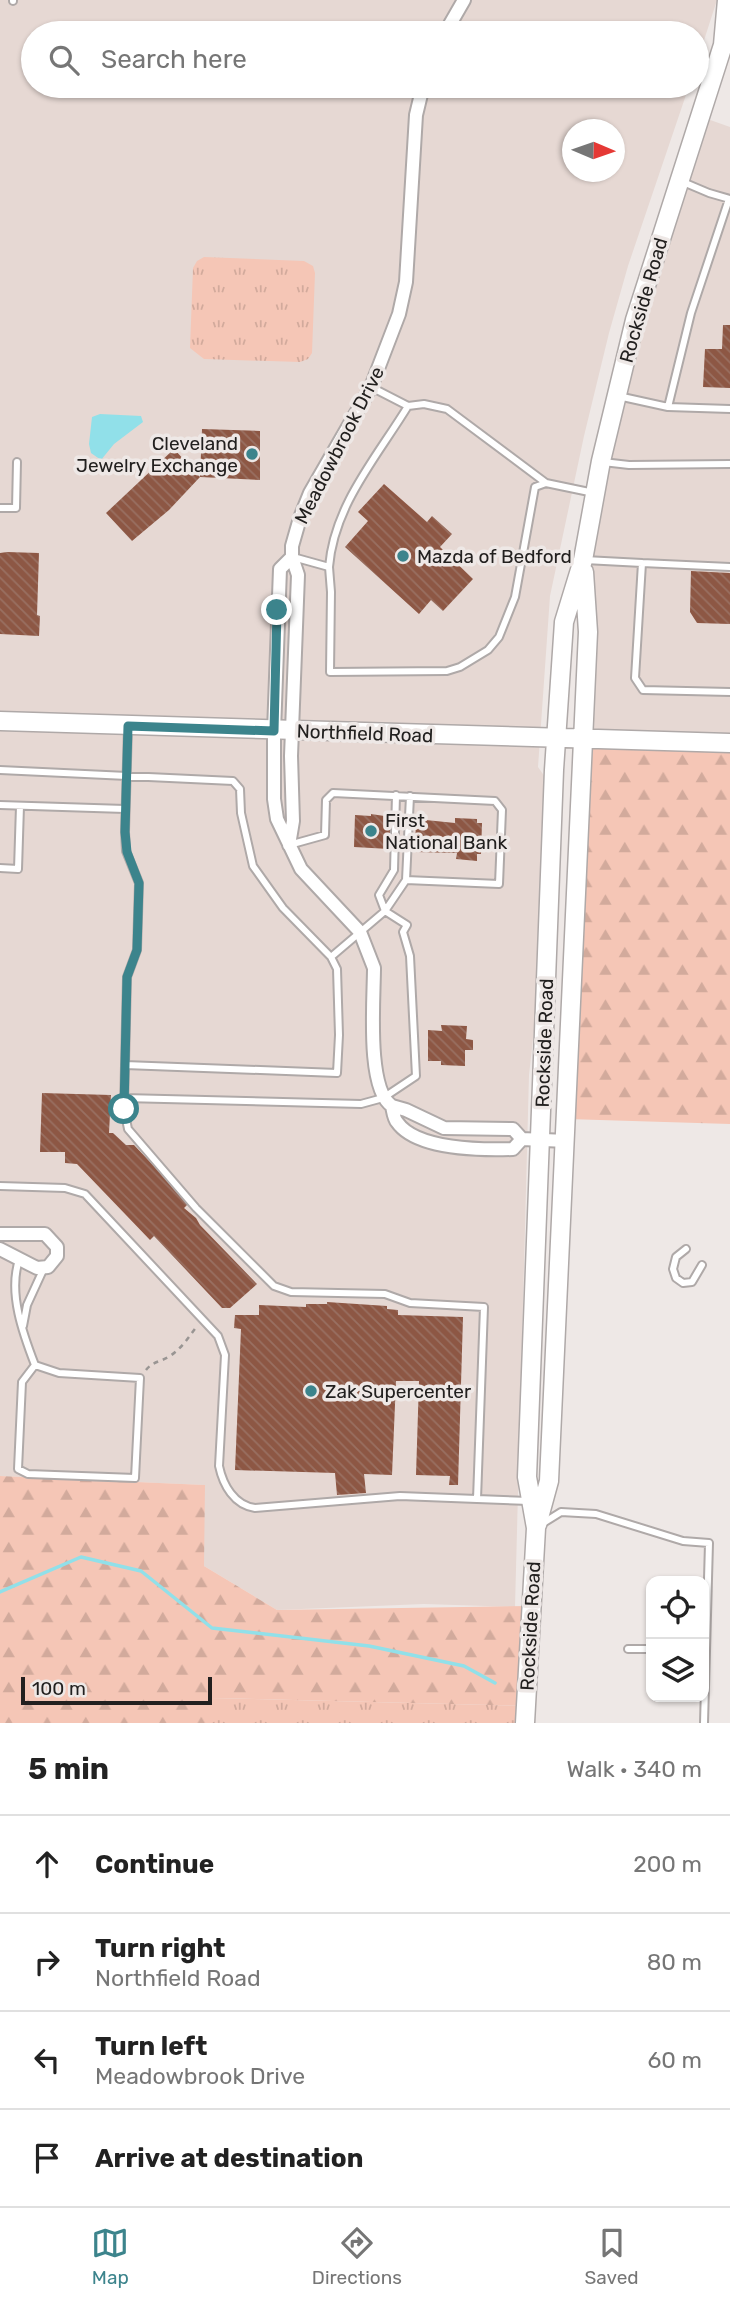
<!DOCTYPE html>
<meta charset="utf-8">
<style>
:root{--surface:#fff;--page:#f6f6f6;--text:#222;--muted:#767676;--line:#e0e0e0;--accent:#3c848c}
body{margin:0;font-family:Rubik,sans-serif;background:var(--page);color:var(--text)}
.controls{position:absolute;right:21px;bottom:21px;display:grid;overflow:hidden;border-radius:14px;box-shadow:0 2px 5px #0004}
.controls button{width:63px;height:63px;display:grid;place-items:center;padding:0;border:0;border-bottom:2px solid var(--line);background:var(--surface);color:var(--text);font:35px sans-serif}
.compass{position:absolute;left:562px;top:119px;width:63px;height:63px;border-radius:50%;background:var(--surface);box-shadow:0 2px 5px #0004;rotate:92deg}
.scale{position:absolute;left:21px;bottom:18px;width:191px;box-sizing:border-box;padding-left:7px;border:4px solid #22201f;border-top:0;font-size:19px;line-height:24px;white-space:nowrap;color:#22201f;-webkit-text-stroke:5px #eee8e6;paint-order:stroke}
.stop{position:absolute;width:21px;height:21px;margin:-16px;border:5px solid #3c848c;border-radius:50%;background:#fff}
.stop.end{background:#3c848c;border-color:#fff;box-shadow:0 2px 7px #0008}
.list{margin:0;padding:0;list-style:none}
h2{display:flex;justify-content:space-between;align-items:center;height:91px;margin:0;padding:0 28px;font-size:30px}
h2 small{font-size:23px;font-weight:400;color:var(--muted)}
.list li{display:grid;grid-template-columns:46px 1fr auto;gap:21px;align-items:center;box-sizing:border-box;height:98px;padding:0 28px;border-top:2px solid var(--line)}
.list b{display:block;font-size:26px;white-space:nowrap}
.list p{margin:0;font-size:23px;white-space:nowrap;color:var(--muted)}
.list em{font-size:23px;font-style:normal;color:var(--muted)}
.icon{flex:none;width:38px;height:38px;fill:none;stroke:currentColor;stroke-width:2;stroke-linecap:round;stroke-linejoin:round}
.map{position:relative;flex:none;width:730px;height:1723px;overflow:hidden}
.search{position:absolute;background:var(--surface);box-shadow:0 2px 5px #0004;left:21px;right:21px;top:21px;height:77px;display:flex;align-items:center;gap:18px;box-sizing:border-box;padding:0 24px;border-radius:38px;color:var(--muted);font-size:26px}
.sheet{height:483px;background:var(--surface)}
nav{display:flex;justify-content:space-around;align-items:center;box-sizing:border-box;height:98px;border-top:2px solid var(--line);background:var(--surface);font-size:19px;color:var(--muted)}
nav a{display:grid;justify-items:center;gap:4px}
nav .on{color:var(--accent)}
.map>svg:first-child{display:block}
.built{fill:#e6d8d3;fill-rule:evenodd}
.grass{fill:url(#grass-tufts)}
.forest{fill:url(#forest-firs)}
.water{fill:#91e0e9}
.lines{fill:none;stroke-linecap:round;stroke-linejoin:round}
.stream{stroke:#91e0e9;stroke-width:3.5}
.building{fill:url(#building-back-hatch)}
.service-casing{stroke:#afa9a8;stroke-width:10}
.minor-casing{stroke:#afa9a8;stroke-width:16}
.primary-casing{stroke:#afa9a8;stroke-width:21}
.path{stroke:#999593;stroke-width:2.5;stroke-dasharray:5 5;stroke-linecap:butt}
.service{stroke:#fff;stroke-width:6}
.minor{stroke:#fff;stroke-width:12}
.primary{stroke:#fff;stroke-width:18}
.route{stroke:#3c848c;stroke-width:9}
.poi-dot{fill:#3c848c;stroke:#eee8e6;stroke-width:2.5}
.labels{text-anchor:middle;stroke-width:7;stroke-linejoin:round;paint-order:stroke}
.street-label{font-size:19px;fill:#22201f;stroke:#eee8e6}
.poi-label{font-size:19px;fill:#22201f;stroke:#eee8e6;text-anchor:start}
</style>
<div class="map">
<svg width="730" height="1723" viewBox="0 0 730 1723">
<defs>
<pattern id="grass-tufts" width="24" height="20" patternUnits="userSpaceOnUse" patternTransform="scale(1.75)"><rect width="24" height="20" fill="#f5c6b6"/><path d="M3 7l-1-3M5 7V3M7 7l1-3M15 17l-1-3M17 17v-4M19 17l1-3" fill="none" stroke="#d2aa9c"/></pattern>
<pattern id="forest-firs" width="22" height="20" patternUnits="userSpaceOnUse" patternTransform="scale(1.75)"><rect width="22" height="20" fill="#f5c6b6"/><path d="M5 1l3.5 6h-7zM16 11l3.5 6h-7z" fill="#d2aa9c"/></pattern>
<pattern id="building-back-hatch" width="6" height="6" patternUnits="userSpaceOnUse" patternTransform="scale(1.75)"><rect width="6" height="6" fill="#8d5744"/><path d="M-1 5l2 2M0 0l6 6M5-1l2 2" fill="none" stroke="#997062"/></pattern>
</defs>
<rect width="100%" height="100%" fill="#eee8e6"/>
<path class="built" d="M0,0H717L697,62V33H33V86H689L628,266L609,333L584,436L550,596L538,767L545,777L546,808L536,1012L529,1075L515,1607L424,1604L277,1610L204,1566V1485L0,1476ZM572,130H614V172H572Z
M699,116L730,127V743L583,740V560L594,493Z"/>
<path class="grass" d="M204,257L304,261L313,266L315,273L312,353L308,359L300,362L204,359L190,348L193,268L197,261Z
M212,1698L526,1706L525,1723H212Z"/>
<path class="forest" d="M583,740L730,743V1124L567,1119Z
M0,1476L205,1485L204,1566L277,1610L531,1606L526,1706L213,1698L212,1723H0Z"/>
<path class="water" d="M100,414L141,416L143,422L114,444L101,460L91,453L89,444L92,417Z"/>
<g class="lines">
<path class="stream" d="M0,1592L81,1557L141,1571L212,1628L369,1646L464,1666L495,1683"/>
</g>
<path class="building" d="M723,325H730V388L703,387L705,349H722Z
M202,429L260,431V480L200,477Z
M174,449L200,477L169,510L132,541L106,513Z
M384,484L427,522L432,516L452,534L440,547L473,579L443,611L431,600L419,614L345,547L368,521L358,512Z
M7,552L39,553L37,615L40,616L39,636L0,634V553Z
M691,571L730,573V624L697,623L690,612Z
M371,814L391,817L393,834H390L389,849L354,847L355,815L371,816Z
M455,818L477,819V823H482L481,854H477V861L456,859L457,853L415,852L416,819L455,823Z
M441,1025L467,1026L466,1039L473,1040V1050H465V1066L441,1065V1061H428V1030L442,1031Z
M42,1093L111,1095L109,1133H113L126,1145H134L189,1203L184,1208L196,1218L200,1225L257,1284L230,1308H222L154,1236L150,1240L77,1164L65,1163V1152H40Z
M327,1302L387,1306V1309L398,1310V1315L463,1317L458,1485H449L450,1476L416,1475L419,1381H396L392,1475L364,1474L366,1493L337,1495L335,1473L235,1470L241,1329L234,1328L235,1315H259V1305L306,1307V1304H327Z"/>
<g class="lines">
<g class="service-casing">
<path id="service" d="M13,1V0
M683,182L709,193L730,199
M618,396L668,407L730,409
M408,406L424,404L447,409L546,483
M668,407L691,313L729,199
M603,462L629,465L730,464
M0,508H16L17,462
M293,557L329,567C334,505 377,457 408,406L371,387
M585,560L642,563L635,678L643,690L730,692
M642,563L730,567
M329,567L331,592L330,672L447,671L460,667L488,650L499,637L515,597L535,487L546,483L594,493
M128,727L125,832L126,851L139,883L137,950L127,977L124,1109L128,1129L196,1208L274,1286L291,1292L385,1294L410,1303L484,1307L477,1499L529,1501
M0,770L233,781L240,789L241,813L253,866L283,908L331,957L337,969L339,1035L337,1073L125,1065
M396,795L394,870L379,895L385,911L406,880L410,796
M0,805L125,809
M289,845L325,835L326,800L333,793L495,801L502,810L499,884L406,880
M0,868L18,869L20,806
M124,1098L361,1104L383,1098L416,1076L410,956L403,932L407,925L385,911L331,957
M0,1186L65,1188L85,1194L218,1336L225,1355L219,1466C223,1485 234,1505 255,1508L400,1496L477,1499
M686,1249L676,1257L673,1269L676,1278L683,1283L692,1282L702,1265
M19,1260C8,1293 23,1334 35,1365L59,1373L140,1378L135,1478L28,1474L18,1469L22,1382L35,1365
M23,1326L27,1305L44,1268
M540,1525L561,1512L596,1514L683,1541L709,1543L704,1723
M628,1649H651"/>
</g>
<g class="minor-casing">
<path id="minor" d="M445,33L464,0
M292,557L280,569L274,731V799L277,819L301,869L360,932L374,968C374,999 366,1089 392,1106
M289,845L293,821L291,756L298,575L292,557V546L300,518L310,493L371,387L399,314L406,282L416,115L423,86
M392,1106L406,1110L444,1128L513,1129L522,1139L513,1149C483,1150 416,1150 397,1122C394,1119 393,1111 392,1106Z
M522,1139L566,1141
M0,1234H45L57,1247V1256L48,1267L37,1268L0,1249"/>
</g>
<g class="primary-casing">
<path id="primary" d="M0,721L730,743
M537,1525L549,1481L588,632L584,572
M525,1723L536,1528L527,1477L554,770L564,622L583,560L601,461L635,320L723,45L727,0"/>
</g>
<path class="path" d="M146,1370C153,1361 161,1362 170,1356C182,1348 189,1337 197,1326"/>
<use href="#service" class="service"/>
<use href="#minor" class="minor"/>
<use href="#primary" class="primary"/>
</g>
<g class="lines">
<path class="route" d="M124,1109L127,977L137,950L139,883L127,852L125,832L128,726L274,731L277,610"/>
</g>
<g class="poi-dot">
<circle cx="252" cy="454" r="7"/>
<circle cx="403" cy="556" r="7"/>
<circle cx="371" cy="831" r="7"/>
<circle cx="311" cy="1391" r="7"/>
</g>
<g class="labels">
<g class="street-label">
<text transform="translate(643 300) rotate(-74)" y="7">Rockside Road</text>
<text transform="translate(339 445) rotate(-63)" y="7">Meadowbrook Drive</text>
<text transform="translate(365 733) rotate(2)" y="7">Northfield Road</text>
<text transform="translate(544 1043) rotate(-88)" y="7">Rockside Road</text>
<text transform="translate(530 1626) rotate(-87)" y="7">Rockside Road</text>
</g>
<g class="poi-label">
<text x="238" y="450" text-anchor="end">Cleveland<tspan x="238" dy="22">Jewelry Exchange</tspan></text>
<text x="417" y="563">Mazda of Bedford</text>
<text x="385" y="827">First<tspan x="385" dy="22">National Bank</tspan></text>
<text x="325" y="1398">Zak Supercenter</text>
</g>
</g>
</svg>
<div class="controls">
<button><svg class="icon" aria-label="locate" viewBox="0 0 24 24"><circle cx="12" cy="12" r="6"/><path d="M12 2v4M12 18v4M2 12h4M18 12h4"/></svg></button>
<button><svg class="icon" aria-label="layers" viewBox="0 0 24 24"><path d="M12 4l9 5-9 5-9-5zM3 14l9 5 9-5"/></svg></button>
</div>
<svg class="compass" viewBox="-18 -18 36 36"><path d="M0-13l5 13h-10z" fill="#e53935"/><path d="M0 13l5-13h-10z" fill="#767676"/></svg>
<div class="scale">100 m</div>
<div class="stop" style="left:124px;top:1109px"></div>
<div class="stop end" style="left:277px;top:610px"></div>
<div class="search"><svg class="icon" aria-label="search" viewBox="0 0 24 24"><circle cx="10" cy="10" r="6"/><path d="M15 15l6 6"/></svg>Search here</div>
</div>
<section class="sheet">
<h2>5 min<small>Walk · 340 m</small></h2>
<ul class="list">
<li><svg class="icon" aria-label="ahead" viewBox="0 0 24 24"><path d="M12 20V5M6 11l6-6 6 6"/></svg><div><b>Continue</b></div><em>200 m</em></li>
<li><svg class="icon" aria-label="right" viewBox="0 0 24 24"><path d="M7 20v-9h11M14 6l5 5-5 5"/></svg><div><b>Turn right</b><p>Northfield Road</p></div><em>80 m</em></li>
<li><svg class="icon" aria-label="left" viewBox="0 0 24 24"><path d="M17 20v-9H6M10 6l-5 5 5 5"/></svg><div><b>Turn left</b><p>Meadowbrook Drive</p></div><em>60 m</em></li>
<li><svg class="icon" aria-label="arrive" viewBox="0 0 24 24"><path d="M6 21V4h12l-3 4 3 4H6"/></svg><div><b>Arrive at destination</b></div></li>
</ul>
</section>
<nav>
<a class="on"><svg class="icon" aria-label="map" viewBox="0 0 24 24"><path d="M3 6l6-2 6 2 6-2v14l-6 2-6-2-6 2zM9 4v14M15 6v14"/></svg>Map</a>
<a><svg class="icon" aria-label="directions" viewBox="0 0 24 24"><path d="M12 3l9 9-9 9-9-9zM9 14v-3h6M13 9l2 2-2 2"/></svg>Directions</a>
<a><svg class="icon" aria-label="saved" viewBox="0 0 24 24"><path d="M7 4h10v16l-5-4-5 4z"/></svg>Saved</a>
</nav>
